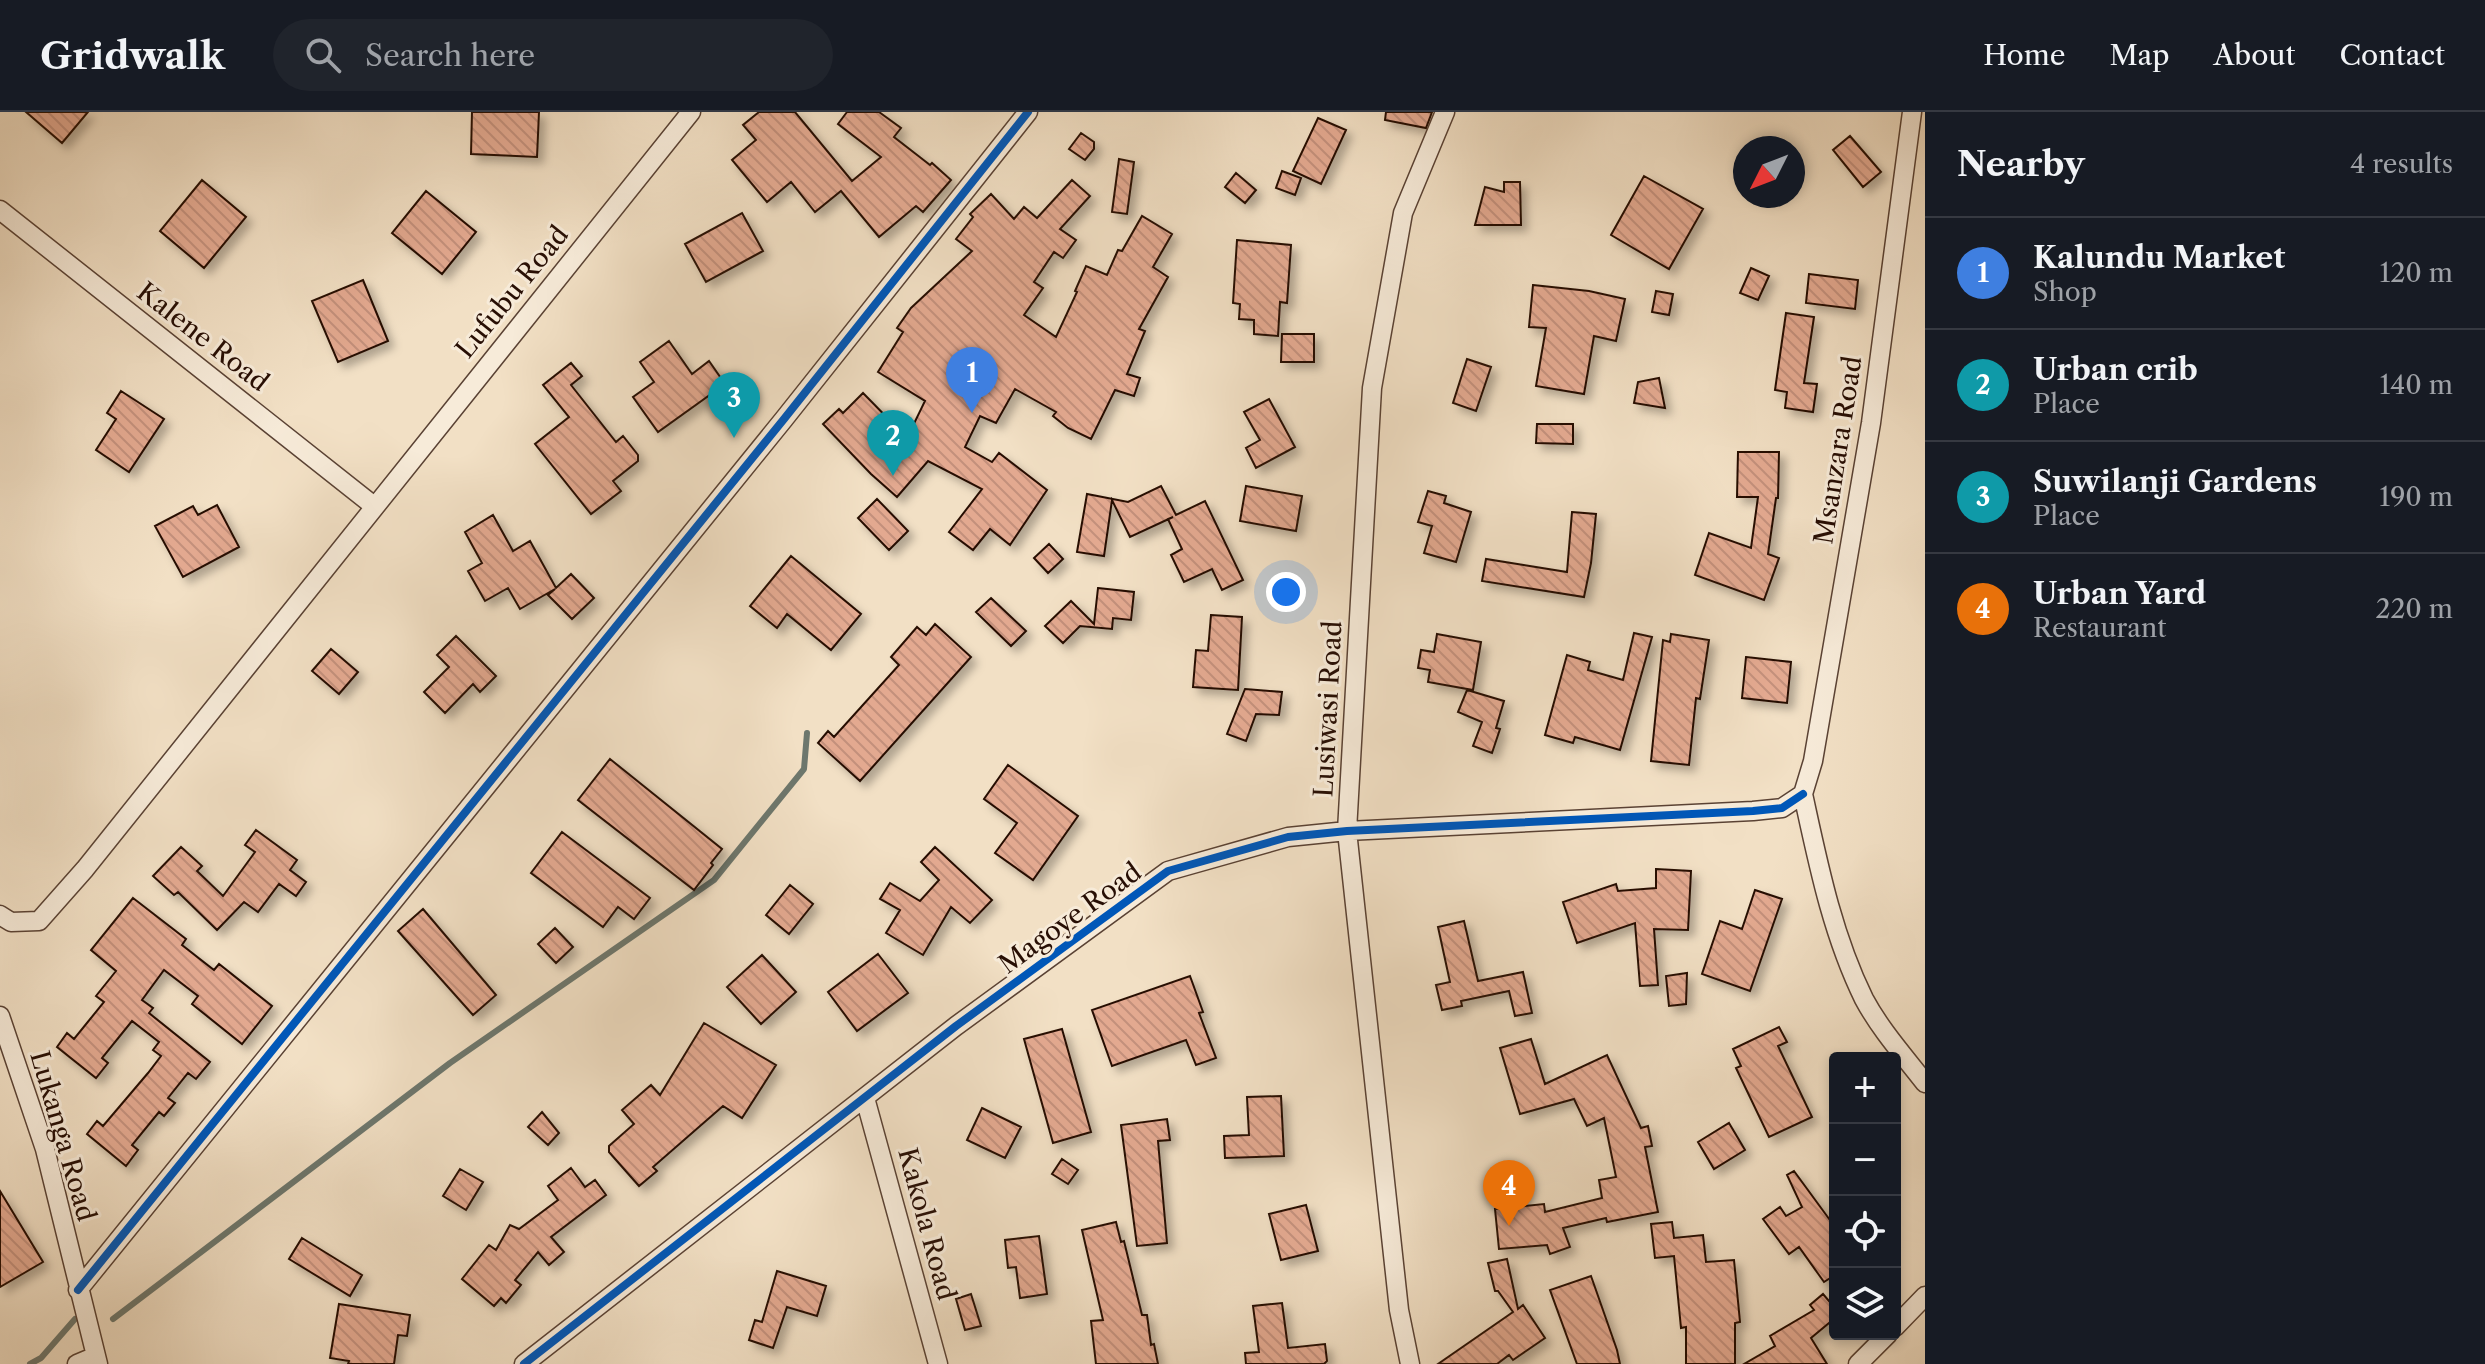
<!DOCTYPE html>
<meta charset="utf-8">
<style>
:root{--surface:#171b24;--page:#20242c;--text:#f1f3f6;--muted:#9ea1a6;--line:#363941;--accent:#7c3aed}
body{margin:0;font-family:"Libre Caslon Text",serif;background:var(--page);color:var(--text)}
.controls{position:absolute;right:24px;bottom:24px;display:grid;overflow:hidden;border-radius:8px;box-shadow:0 4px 12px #0003}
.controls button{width:72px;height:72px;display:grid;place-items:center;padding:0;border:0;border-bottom:2px solid var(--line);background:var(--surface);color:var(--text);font:40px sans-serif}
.compass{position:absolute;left:1733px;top:24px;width:72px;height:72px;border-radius:50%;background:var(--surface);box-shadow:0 4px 12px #0003;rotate:228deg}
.you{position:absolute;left:1286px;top:480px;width:28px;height:28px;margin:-20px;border:6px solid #fff;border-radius:50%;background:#1a73e8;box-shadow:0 0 0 12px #1a73e833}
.badge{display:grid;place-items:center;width:52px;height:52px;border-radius:50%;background:var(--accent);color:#fff;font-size:26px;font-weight:700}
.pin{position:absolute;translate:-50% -66px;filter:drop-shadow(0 2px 4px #0008)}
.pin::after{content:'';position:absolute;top:42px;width:28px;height:24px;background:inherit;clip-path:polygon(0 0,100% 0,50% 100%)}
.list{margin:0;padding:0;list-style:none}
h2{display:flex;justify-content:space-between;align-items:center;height:104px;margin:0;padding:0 32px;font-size:34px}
h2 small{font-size:26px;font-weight:400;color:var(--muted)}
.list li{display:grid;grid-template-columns:52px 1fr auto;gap:24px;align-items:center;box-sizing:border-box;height:112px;padding:0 32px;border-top:2px solid var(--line)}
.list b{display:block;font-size:30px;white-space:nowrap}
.list p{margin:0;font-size:26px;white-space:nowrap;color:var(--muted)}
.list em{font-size:26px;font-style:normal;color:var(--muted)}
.icon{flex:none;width:44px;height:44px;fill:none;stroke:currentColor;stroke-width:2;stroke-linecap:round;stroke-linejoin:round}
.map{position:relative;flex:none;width:1925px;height:1252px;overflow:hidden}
header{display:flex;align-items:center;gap:48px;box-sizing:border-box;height:112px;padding:0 40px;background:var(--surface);border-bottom:2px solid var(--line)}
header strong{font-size:38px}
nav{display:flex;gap:44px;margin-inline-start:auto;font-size:28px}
.search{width:560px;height:72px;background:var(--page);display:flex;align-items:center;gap:20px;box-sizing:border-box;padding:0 28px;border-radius:44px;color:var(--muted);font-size:30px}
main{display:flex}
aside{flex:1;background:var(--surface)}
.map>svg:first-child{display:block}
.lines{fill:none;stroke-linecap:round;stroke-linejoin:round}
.stream{stroke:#6d776d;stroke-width:6}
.building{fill:url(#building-back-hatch);stroke:#270e04;stroke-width:2;filter:url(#shadow)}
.minor-casing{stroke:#5a4234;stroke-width:21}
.minor{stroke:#f7ebd9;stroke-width:18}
.cycleway-casing{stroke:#f7ebd9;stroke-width:13}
.cycleway{stroke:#0057b8;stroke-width:8}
.labels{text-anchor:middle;stroke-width:6;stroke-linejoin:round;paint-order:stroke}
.street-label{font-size:26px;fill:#270e04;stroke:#f7ebd9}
</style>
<header>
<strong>Gridwalk</strong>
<div class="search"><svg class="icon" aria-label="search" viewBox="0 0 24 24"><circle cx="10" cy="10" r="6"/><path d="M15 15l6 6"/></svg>Search here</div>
<nav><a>Home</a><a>Map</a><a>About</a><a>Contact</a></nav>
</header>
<main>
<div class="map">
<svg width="1925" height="1252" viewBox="0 0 1925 1252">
<defs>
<pattern id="building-back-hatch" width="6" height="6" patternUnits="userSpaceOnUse" patternTransform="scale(2)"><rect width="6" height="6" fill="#e3a990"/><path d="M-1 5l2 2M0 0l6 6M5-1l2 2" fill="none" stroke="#c3907b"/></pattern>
<filter id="shadow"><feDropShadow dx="6" dy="6" stdDeviation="4" flood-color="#0004"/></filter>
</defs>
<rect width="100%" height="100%" fill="#f2e0c5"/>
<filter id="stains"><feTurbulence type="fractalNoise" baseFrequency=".0025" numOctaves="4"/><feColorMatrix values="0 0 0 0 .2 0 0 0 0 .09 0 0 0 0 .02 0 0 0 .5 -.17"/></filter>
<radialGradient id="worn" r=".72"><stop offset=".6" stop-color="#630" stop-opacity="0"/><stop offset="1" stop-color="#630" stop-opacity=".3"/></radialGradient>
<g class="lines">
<path class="stream" d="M113,1207L450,951L714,768L804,657L807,621
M30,1252L41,1246L75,1207"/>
</g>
<path class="building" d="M26,0H88L62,31Z
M472,0H539L537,45L471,42Z
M759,0H795L852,69L881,45L838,12L847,0H879L901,16L894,25L930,53L932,51L951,68L923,100L916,94L879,125L841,79L815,100L791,70L767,90L732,48L756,28L743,13Z
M1386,0H1432L1426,16L1385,8Z
M1318,6L1346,18L1321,72L1293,59Z
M1081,21L1094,30V37L1085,48L1069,37Z
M1850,24L1881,60L1863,75L1833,38Z
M1119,47L1134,50L1127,102L1112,100Z
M1282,59L1301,66L1295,83L1276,76Z
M1236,61L1256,78L1245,91L1225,75Z
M1644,64L1703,97L1669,157L1611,123Z
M202,68L246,105L204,156L160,119Z
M1072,68L1090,84L1060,117L1076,128L1063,146L1054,140L1034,170L1043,176L1024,203L1056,225L1077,180L1075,179L1086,154L1107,163L1118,138L1122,139L1142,104L1172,122L1153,155L1168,165L1139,217L1145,219L1127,262L1140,266L1134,284L1115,278L1091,327L1068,316L1053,304L1056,300L1015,277L996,311L980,304L965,335L992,350L999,341L1047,378L1010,433L990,417L973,438L949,420L982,377L928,349L897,385L871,362L823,312L839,297L843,301L863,281L907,326L925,289L878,260L903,220L897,216L911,196L972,139L956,127L973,105L970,102L991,82L1014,107L1024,95L1037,106Z
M1504,70H1520L1521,113H1475L1485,75L1504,80Z
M426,79L476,120L442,162L392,121Z
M742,101L763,139L706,170L685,132Z
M1237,128L1291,133L1287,191L1280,190L1278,224L1254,222V208L1239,207L1240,192L1233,191Z
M1751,156L1769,164L1758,188L1740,181Z
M1809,162L1858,168L1855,197L1806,191Z
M363,168L388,229L338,250L312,189Z
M1533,173L1589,179L1625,187L1616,229L1594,224L1584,282L1536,274L1546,216L1529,215Z
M1656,179L1673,182L1669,203L1652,200Z
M1786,201L1814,205L1804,271L1817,272L1813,300L1785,296L1787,280L1775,278Z
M1282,222H1314V250H1281Z
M669,229L692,262L709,249L725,272L658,320L633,285L654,270L640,250Z
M1467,247L1491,255L1476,299L1453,291Z
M571,251L582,264L571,273L616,330L623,324L638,343V349L613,369L621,379L591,402L535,332L569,305L543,273Z
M1659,266L1665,296L1634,291L1638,270Z
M121,279L164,307L129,360L96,338L116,307L107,301Z
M1269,287L1295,335L1256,356L1246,336L1260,328L1244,300Z
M1537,312H1573V332L1536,331Z
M1738,340H1779L1778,386H1776L1768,442L1779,446L1764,488L1695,463L1709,421L1751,436L1758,385H1737Z
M1161,374L1176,403L1205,389L1243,468L1222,478L1212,457L1184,470L1171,443L1182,437L1168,407L1173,405L1130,425L1112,388L1104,444L1077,440L1087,382L1128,390Z
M1246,374L1302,384L1296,419L1240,409Z
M1428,379L1446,384L1444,391L1471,400L1456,450L1424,441L1432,414L1418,410Z
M877,387L908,419L889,438L858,406Z
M217,393L239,435L183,465L155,414L193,394L198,403Z
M1572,400L1596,402L1591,451L1584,485L1482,469L1486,447L1567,460Z
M493,403L513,439L530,429L556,476L571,462L594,486L572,507L548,483L555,477L520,497L508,476L485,489L468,459L482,451L465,420Z
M1049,432L1063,447L1048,461L1034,446Z
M791,444L861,502L831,538L787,502L777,516L750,494Z
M1098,476L1134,480L1131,508L1113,506L1112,517L1080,514L1063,531L1045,514L1071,489L1094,512Z
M991,486L1026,519L1011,534L976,500Z
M1211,503L1242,505L1238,578L1193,575L1196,538L1208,539Z
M935,512L971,545L860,669L818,631L828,619L834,625L899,553L891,545L917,515L926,523Z
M1634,521L1652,525L1620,638L1575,625L1573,631L1545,623L1567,543L1590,550L1588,558L1623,568Z
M1437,522L1481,530L1473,578L1428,570L1430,558L1418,556L1421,538L1434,540Z
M1671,522L1709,528L1700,587L1696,586L1689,653L1651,649L1663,528L1670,530Z
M456,524L496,564L480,580L473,572L445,601L424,580L449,555L437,543Z
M331,537L358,560L339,582L312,559Z
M1746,545L1791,550L1787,591L1742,586Z
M1245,577L1282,580L1279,603L1256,602L1246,629L1227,622Z
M1467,578L1504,589L1496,616L1500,617L1492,641L1473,634L1482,610L1458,600Z
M610,647L722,737L711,751L713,753L694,778L578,688Z
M1008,653L1078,704L1033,768L995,741L1017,711L984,687Z
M256,718L297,748L290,758L306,770L296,784L279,772L258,800L244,790L217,818L178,780L174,783L153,764L181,735L202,754L197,759L223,784L255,740L245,733Z
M562,720L650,786L634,807L618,795L603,815L531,761Z
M935,735L992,788L970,811L951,795L923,843L886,821L900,798L880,787L890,771L920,789L939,768L921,750Z
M1656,757L1691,759L1688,818L1654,817L1658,873L1640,874L1635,811L1577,831L1563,790L1616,772L1618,779L1656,776Z
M790,773L813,792L789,822L766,803Z
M1755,778L1782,787L1750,879L1702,862L1720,809L1742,817Z
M133,786L186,827L182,833L214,858L219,852L272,894L242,932L192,892L198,884L164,858L142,888L153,896L149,901L210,950L196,967L188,961L168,986L175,991L164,1004L159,1000L132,1033L138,1038L126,1054L87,1022L97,1009L103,1014L148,961L161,944L153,938L159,930L132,909L102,946L108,951L96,966L57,935L67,921L74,927L104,890L96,884L116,859L91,838Z
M423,797L496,883L473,903L398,819Z
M1464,809L1478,869L1523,860L1532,901L1515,904L1509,879L1461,889L1462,894L1442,898L1436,873L1450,870L1438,815Z
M555,816L573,835L556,851L538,832Z
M878,842L908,881L857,919L828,880Z
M762,843L796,880L761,912L727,875Z
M1687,861L1686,892L1669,894L1666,864Z
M1190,864L1203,900L1199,901L1216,946L1196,953L1186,928L1112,954L1092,898Z
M704,911L776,953L742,1006L723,994L653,1055L657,1059L639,1074L609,1040V1034L634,1012L622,998L651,973L660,983Z
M1779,915L1787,930L1778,934L1812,1005L1769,1025L1736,956L1741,954L1733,937Z
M1062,917L1091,1020L1053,1031L1024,927Z
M1531,927L1545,972L1607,943L1641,1016L1648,1014L1652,1034L1645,1035L1658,1100L1607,1110L1606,1106L1563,1116L1570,1135L1550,1142L1547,1133L1499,1137L1495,1097L1544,1092L1545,1100L1602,1086L1599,1068L1616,1065L1604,1006L1587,1014L1574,987L1520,1002L1500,936Z
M1281,984L1284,1044L1225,1046L1224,1024L1249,1023L1247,985Z
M982,996L1021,1015L1005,1046L967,1028Z
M542,1000L559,1021L548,1033L528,1015Z
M1167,1007L1170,1028L1158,1029L1167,1131L1137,1134L1121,1013Z
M1729,1011L1745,1038L1714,1057L1698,1030Z
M1062,1047L1078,1058L1068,1072L1052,1062Z
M571,1056L585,1075L595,1068L606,1083L551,1125L564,1140L549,1153L538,1140L515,1168L521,1173L506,1191L501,1186L494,1194L462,1167L489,1133L496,1138L510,1113L519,1117L558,1088L548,1074Z
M460,1057L483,1070L466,1098L443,1084Z
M1794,1059L1835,1115V1163L1824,1170L1799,1135L1789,1142L1763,1107L1780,1095L1786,1104L1802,1095L1787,1063Z
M0,1079L43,1150L0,1175Z
M1306,1093L1318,1139L1281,1148L1269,1102Z
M1116,1110L1121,1130L1124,1129L1142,1203H1147L1151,1233L1154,1232L1158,1252H1096L1091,1209L1103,1208L1082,1118Z
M1672,1110L1674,1126L1703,1123L1706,1150L1734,1148L1740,1210L1735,1211V1252H1686V1215L1681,1216L1674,1144L1655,1146L1651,1112Z
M1039,1124L1047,1182L1020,1186L1016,1155L1008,1156L1005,1128Z
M302,1126L362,1163L350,1184L289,1147Z
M1507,1147L1518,1197L1523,1193L1545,1226L1513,1248L1509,1243L1497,1252H1438L1513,1200L1498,1179H1495L1488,1151Z
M777,1159L826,1174L817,1204L787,1195L773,1236L749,1228L755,1208L762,1210Z
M1591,1164L1617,1238L1620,1252H1577L1550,1178Z
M971,1182L981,1214L965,1218L956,1187Z
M1823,1182L1835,1196V1206L1811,1226L1827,1252H1744L1775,1234L1770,1224L1814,1198L1810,1193Z
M1282,1191L1288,1236L1325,1232L1327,1249L1324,1252H1246L1245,1241L1259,1240L1253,1194Z
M339,1192L410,1203L407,1224L398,1223L394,1252H348L349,1249L330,1246Z"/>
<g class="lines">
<g class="minor-casing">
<path id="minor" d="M0,98L374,394
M1803,682L1813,649L1871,311L1912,0
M1803,682C1818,751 1832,822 1864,887C1880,917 1904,944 1925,971
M0,803L11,810L39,809L85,757L691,0
M0,904L45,1037L98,1252
M865,986L938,1252
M78,1178L784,307L1028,0
M1895,1215L1925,1184
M77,1252L96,1244
M524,1252L956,914L1168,759L1288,725L1347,719L1753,699L1782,696L1803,682
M1410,1252L1399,1198L1347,719L1372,276L1403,101L1445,0
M1858,1252L1888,1222"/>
</g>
<use href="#minor" class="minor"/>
<g class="cycleway-casing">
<path id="cycleway" d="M78,1178L784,307L1028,0
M524,1252L956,914L1168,759L1288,725L1347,719L1753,699L1782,696L1803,682"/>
</g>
<use href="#cycleway" class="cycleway"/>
</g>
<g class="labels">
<g class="street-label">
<text transform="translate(512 180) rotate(-51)" y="9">Lufubu Road</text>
<text transform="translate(203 225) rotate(38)" y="9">Kalene Road</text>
<text transform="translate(1838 338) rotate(-81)" y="9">Msanzara Road</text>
<text transform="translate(1328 597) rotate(-87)" y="9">Lusiwasi Road</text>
<text transform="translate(1070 806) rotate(-36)" y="9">Magoye Road</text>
<text transform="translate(63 1024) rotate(74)" y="9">Lukanga Road</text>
<text transform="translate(927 1112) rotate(75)" y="9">Kakola Road</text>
</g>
</g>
<rect width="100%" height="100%" filter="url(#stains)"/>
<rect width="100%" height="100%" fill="url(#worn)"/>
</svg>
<div class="controls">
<button>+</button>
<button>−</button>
<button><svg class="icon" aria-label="locate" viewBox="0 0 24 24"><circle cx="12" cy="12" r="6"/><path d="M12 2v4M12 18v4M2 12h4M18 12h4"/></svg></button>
<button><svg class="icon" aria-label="layers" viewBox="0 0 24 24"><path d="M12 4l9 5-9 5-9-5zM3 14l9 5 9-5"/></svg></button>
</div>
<svg class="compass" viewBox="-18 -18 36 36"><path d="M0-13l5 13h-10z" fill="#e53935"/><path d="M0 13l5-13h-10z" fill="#9ea1a6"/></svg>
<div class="you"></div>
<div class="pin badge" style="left:972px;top:301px;background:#3f7fe0">1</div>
<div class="pin badge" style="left:893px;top:364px;background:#0f9aa8">2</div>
<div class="pin badge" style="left:734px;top:326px;background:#0f9aa8">3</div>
<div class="pin badge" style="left:1509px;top:1114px;background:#e8710a">4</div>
</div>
<aside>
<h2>Nearby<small>4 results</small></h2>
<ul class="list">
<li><span class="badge" style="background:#3f7fe0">1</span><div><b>Kalundu Market</b><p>Shop</p></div><em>120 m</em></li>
<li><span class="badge" style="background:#0f9aa8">2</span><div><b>Urban crib</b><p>Place</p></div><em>140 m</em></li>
<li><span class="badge" style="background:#0f9aa8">3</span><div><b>Suwilanji Gardens</b><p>Place</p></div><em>190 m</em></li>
<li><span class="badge" style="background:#e8710a">4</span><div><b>Urban Yard</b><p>Restaurant</p></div><em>220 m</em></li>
</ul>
</aside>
</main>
